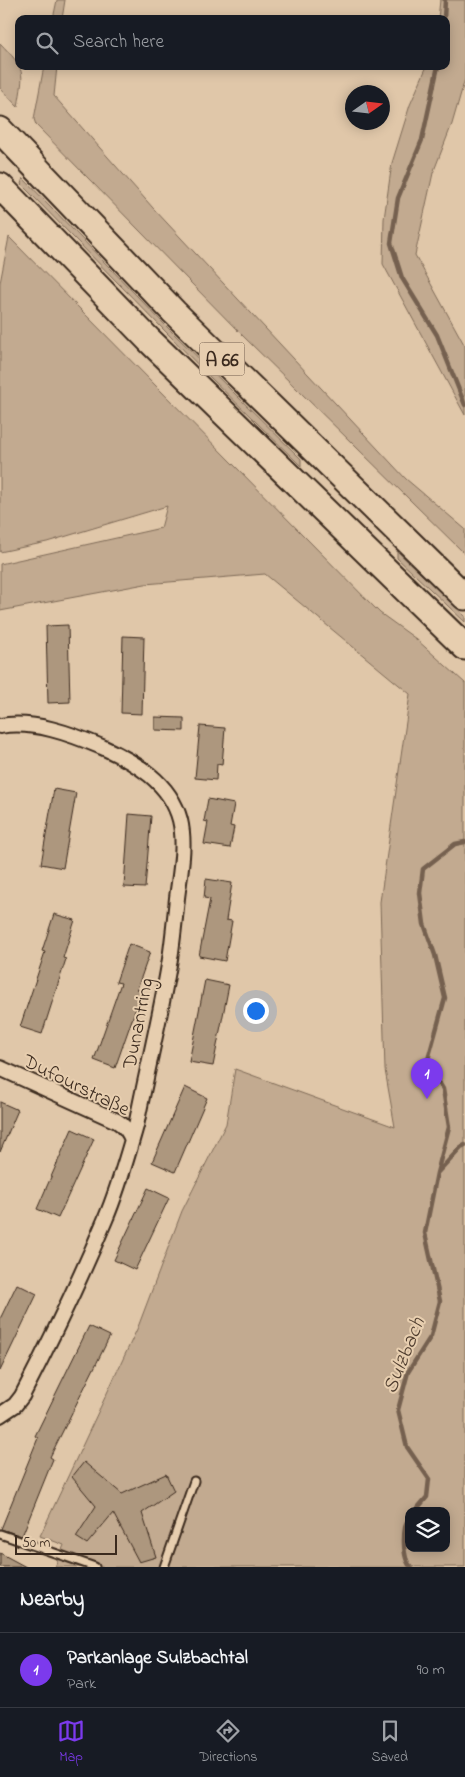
<!DOCTYPE html>
<meta charset="utf-8">
<style>
:root{--surface:#171b24;--page:#20242c;--text:#f1f3f6;--muted:#9ea1a6;--line:#363941;--accent:#7c3aed}
body{margin:0;font-family:"Indie Flower",sans-serif;background:var(--page);color:var(--text)}
.controls{position:absolute;right:15px;bottom:15px;display:grid;overflow:hidden;border-radius:10px;box-shadow:0 2px 12px #0003}
.controls button{width:45px;height:45px;display:grid;place-items:center;padding:0;border:0;border-bottom:1px solid var(--line);background:var(--surface);color:var(--text);font:25px sans-serif}
.compass{position:absolute;left:345px;top:85px;width:45px;height:45px;border-radius:50%;background:var(--surface);box-shadow:0 2px 12px #0003;rotate:76deg}
.scale{position:absolute;left:15px;bottom:12px;width:102px;box-sizing:border-box;padding-left:5px;border:2px solid #3b2a1e;border-top:0;font-size:14px;line-height:18px;white-space:nowrap;color:#3b2a1e;-webkit-text-stroke:4px #e7ceaf;paint-order:stroke}
.you{position:absolute;left:255px;top:1010px;width:18px;height:18px;margin:-12px;border:4px solid #fff;border-radius:50%;background:#1a73e8;box-shadow:0 0 0 8px #1a73e833}
.badge{display:grid;place-items:center;width:32px;height:32px;border-radius:50%;background:var(--accent);color:#fff;font-size:16px;font-weight:700}
.pin{position:absolute;translate:-50% -41px;filter:drop-shadow(0 1px 2px #0008)}
.pin::after{content:'';position:absolute;top:26px;width:18px;height:15px;background:inherit;clip-path:polygon(0 0,100% 0,50% 100%)}
.list{margin:0;padding:0;list-style:none}
h2{display:flex;justify-content:space-between;align-items:center;height:65px;margin:0;padding:0 20px;font-size:21px}
h2 small{font-size:16px;font-weight:400;color:var(--muted)}
.list li{display:grid;grid-template-columns:32px 1fr auto;gap:15px;align-items:center;box-sizing:border-box;height:75px;padding:0 20px;border-top:1px solid var(--line)}
.list b{display:block;font-size:19px;white-space:nowrap}
.list p{margin:0;font-size:16px;white-space:nowrap;color:var(--muted)}
.list em{font-size:16px;font-style:normal;color:var(--muted)}
.icon{flex:none;width:28px;height:28px;fill:none;stroke:currentColor;stroke-width:2;stroke-linecap:round;stroke-linejoin:round}
.map{position:relative;flex:none;width:465px;height:1567px;overflow:hidden}
.search{position:absolute;background:var(--surface);box-shadow:0 2px 12px #0003;left:15px;right:15px;top:15px;height:55px;display:flex;align-items:center;gap:12px;box-sizing:border-box;padding:0 18px;border-radius:10px;color:var(--muted);font-size:19px}
.sheet{height:140px;background:var(--surface)}
nav{display:flex;justify-content:space-around;align-items:center;box-sizing:border-box;height:70px;border-top:1px solid var(--line);background:var(--surface);font-size:14px;color:var(--muted)}
nav a{display:grid;justify-items:center;gap:2px}
nav .on{color:var(--accent)}
.map>svg:first-child{display:block}
.green{fill:#c2aa90;stroke:#7e6a57;fill-rule:evenodd}
.lines{fill:none;stroke-linecap:round;stroke-linejoin:round}
.stream{stroke:#74614f;stroke-width:4.5}
.building{fill:#ad977e;stroke:#3b2a1e}
.lane-casing{stroke:#3b2a1e;stroke-width:11}
.street-casing{stroke:#3b2a1e;stroke-width:18}
.highway-casing{stroke:#3b2a1e;stroke-width:29}
.lane{stroke:#e7ceaf;stroke-width:7}
.street{stroke:#e7ceaf;stroke-width:14}
.highway{stroke:#e7ceaf;stroke-width:25}
.labels{text-anchor:middle;stroke-width:4;stroke-linejoin:round;paint-order:stroke}
.shield{fill:#e7ceaf;stroke:#6f5b4a;stroke-width:1}
.shield-label{font-size:19px;font-weight:bold;fill:#3b2a1e}
.street-label{font-size:20px;fill:#3b2a1e;stroke:#e7ceaf}
.water-label{font-size:21px;font-style:italic;fill:#4e3c2e;stroke:#e7ceaf}
</style>
<div class="map">
<svg width="465" height="1567" viewBox="0 0 465 1567">
<rect width="100%" height="100%" fill="#e0c7a9"/>
<filter id="ink" filterUnits="userSpaceOnUse"><feTurbulence type="fractalNoise" baseFrequency=".02" numOctaves="2"/><feDisplacementMap in="SourceGraphic" scale="10" xChannelSelector="R" yChannelSelector="G"/><feConvolveMatrix kernelMatrix="1 2 1 2 8 2 1 2 1" color-interpolation-filters="sRGB"/></filter>
<g filter="url(#ink)">
<path class="green" d="M57,0H65L62,19H53Z
M440,0H465V79L452,124L433,173L415,255L465,346V415L383,264L384,219L392,163L410,105L427,66H446V19H438Z
M0,43C26,70 24,70 18,107L0,88Z
M44,66H57L54,96L153,208L406,479L465,529V554L243,336L36,125L34,119Z
M23,178L166,326L301,459V466L210,377L28,191L21,184Z
M9,237L380,613L416,639L465,683V1567H55L64,1545L40,1536L138,1327L182,1211L226,1124L235,1069L395,1127L385,1070L380,902L410,694L265,574L145,584L0,611V564L161,528L167,506L47,542L0,552V283ZM409,1511H446V1548H409Z
M397,551L465,616V622L397,558Z"/>
<g class="lines">
<path class="stream" d="M444,19L445,0
M438,66L422,140L398,198L391,243L402,278L437,335L465,405
M438,1172L461,1147L465,1145
M415,1511L427,1497L429,1479L407,1447L398,1410L408,1372L431,1336L440,1301L425,1233L437,1173L449,1127L443,1089L427,1063L445,998L435,955L424,924L420,893L423,869L455,844L465,842
M409,1518C402,1527 402,1559 411,1567"/>
</g>
<path class="building" d="M68,625L70,702L48,703L46,626Z
M123,636L144,637L142,714L121,713Z
M155,717L184,718V731L155,730Z
M200,726L225,728L222,765L217,764L216,780L195,778Z
M54,789L76,793L63,868L41,864Z
M208,799L234,804L230,826L234,827L230,848L204,844L208,822L204,821Z
M129,814L151,816L145,888L124,887Z
M206,879L232,883L226,920L232,921L225,961L199,956L210,899L204,898Z
M54,914L75,920L63,958L66,959L42,1034L20,1027L45,952L42,951Z
M129,944L150,952L137,989L142,991L115,1068L94,1060L121,983L116,982Z
M205,980L229,985L213,1066L189,1062Z
M185,1087L207,1098L175,1172L152,1162Z
M0,1102L18,1110L0,1152Z
M72,1129L94,1139L58,1218L37,1209Z
M148,1188L169,1198L135,1270L114,1260Z
M17,1284L37,1294L0,1371V1319Z
M89,1326L110,1336L50,1457L53,1459L22,1536L1,1529L38,1438L35,1436Z
M84,1462L122,1494L166,1474L174,1491L142,1513L156,1557L139,1562L113,1513L87,1544L76,1537L96,1506L72,1477Z
M0,1553L26,1567H0Z"/>
<g class="lines">
<g class="lane-casing">
<path id="lane" d="M0,1534L95,1567
M164,1567L194,1481"/>
</g>
<g class="street-casing">
<path id="street" d="M0,726C34,720 71,734 102,747C135,762 170,782 180,820C186,845 180,873 177,898C175,918 173,939 170,959C161,1014 147,1070 136,1126C127,1157 118,1190 105,1220C80,1280 52,1338 22,1396L15,1405L0,1415
M0,1068L117,1121C125,1126 129,1131 132,1140"/>
</g>
<g class="highway-casing">
<path id="highway" d="M0,130L174,312L465,597
M0,186L149,340L465,647"/>
</g>
<use href="#lane" class="lane"/>
<use href="#street" class="street"/>
<use href="#highway" class="highway"/>
</g>
</g>
<g class="labels">
<rect class="shield" x="199.5" y="342.5" width="45" height="33" rx="4"/>
<g class="shield-label">
<text x="222" y="366">A 66</text>
</g>
<g class="street-label">
<text transform="translate(137 1023) rotate(-79)" y="7">Dunantring</text>
<text transform="translate(77 1084) rotate(26)" y="7">Dufourstraße</text>
</g>
<g class="water-label">
<text transform="translate(403 1355) rotate(-68)" y="7">Sulzbach</text>
</g>
</g>
</svg>
<div class="controls">
<button><svg class="icon" aria-label="layers" viewBox="0 0 24 24"><path d="M12 4l9 5-9 5-9-5zM3 14l9 5 9-5"/></svg></button>
</div>
<svg class="compass" viewBox="-18 -18 36 36"><path d="M0-13l5 13h-10z" fill="#e53935"/><path d="M0 13l5-13h-10z" fill="#9ea1a6"/></svg>
<div class="scale">50 m</div>
<div class="you"></div>
<div class="pin badge" style="left:427px;top:1099px">1</div>
<div class="search"><svg class="icon" aria-label="search" viewBox="0 0 24 24"><circle cx="10" cy="10" r="6"/><path d="M15 15l6 6"/></svg>Search here</div>
</div>
<section class="sheet">
<h2>Nearby<small></small></h2>
<ul class="list">
<li><span class="badge">1</span><div><b>Parkanlage Sulzbachtal</b><p>Park</p></div><em>90 m</em></li>
</ul>
</section>
<nav>
<a class="on"><svg class="icon" aria-label="map" viewBox="0 0 24 24"><path d="M3 6l6-2 6 2 6-2v14l-6 2-6-2-6 2zM9 4v14M15 6v14"/></svg>Map</a>
<a><svg class="icon" aria-label="directions" viewBox="0 0 24 24"><path d="M12 3l9 9-9 9-9-9zM9 14v-3h6M13 9l2 2-2 2"/></svg>Directions</a>
<a><svg class="icon" aria-label="saved" viewBox="0 0 24 24"><path d="M7 4h10v16l-5-4-5 4z"/></svg>Saved</a>
</nav>
